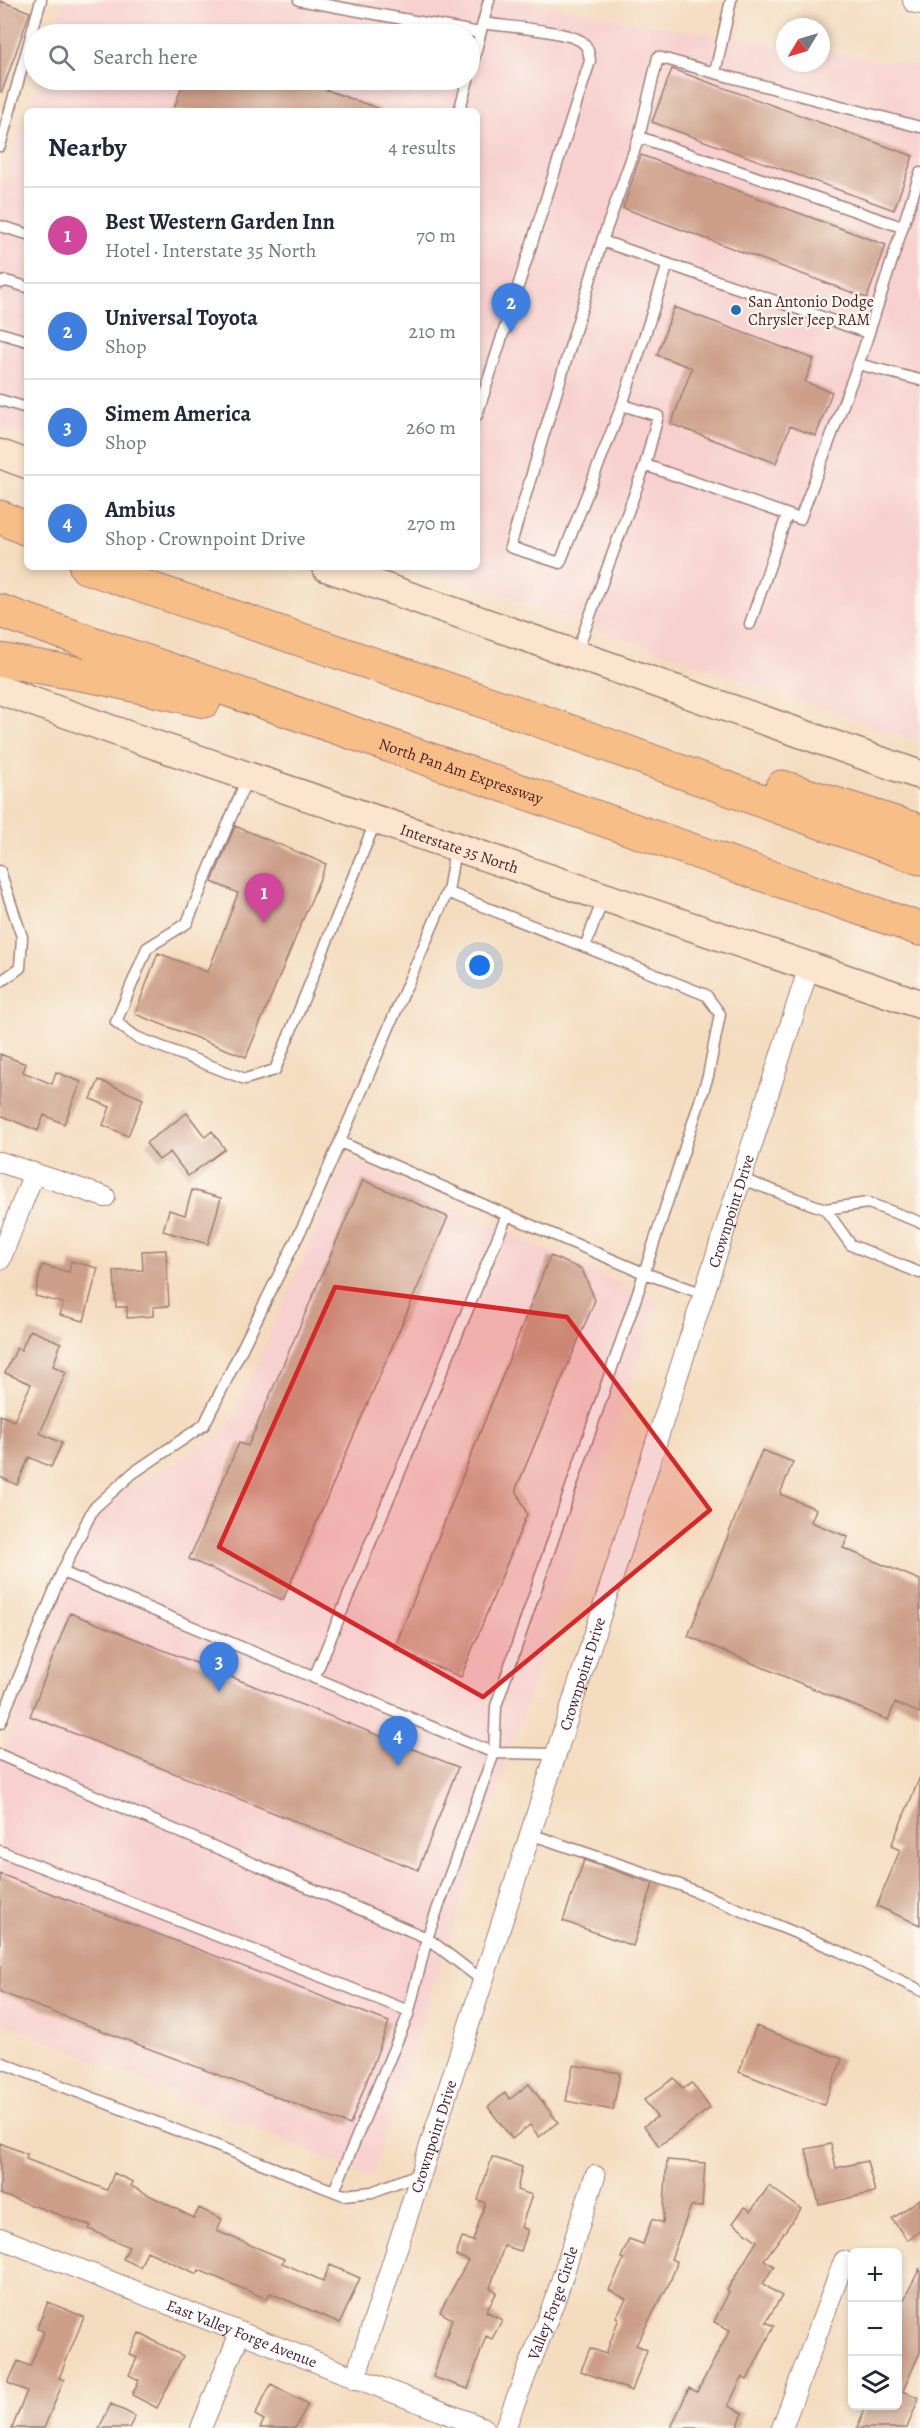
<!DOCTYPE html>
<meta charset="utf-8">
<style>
:root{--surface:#fff;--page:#f6f6f7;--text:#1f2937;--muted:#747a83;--line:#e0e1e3;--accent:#1f6fb2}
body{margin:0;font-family:Alegreya,serif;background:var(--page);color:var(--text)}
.controls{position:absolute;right:18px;bottom:18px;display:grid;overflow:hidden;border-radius:9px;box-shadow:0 3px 9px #0003}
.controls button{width:54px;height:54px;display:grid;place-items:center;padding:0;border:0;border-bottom:2px solid var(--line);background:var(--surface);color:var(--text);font:30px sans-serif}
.compass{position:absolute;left:776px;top:18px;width:54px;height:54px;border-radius:50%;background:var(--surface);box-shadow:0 3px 9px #0003;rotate:232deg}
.you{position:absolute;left:480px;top:966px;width:21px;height:21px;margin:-15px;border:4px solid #fff;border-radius:50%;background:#1a73e8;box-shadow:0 0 0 9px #1a73e833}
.badge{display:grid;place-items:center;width:39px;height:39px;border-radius:50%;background:var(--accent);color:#fff;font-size:20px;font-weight:700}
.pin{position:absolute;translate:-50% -50px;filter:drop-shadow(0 2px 3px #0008)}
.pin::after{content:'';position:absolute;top:32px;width:21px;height:18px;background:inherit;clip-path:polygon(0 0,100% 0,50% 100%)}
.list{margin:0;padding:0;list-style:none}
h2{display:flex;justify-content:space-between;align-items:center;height:78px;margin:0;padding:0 24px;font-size:26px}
h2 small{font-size:20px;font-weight:400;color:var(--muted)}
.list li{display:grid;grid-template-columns:39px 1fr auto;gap:18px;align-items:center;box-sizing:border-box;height:96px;padding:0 24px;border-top:2px solid var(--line)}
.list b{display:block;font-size:22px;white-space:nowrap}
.list p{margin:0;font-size:20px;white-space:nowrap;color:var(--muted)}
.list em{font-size:20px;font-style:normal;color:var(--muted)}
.icon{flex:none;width:33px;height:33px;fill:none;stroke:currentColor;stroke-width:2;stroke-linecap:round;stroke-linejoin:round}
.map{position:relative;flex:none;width:920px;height:2428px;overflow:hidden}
.search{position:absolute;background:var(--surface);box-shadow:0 3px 9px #0003;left:24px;top:24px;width:456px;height:66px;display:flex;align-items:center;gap:15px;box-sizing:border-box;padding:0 21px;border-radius:33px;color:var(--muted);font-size:22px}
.panel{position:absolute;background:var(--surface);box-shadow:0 3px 9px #0003;left:24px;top:108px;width:456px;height:462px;border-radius:9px}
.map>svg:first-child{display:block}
.built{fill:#f7d0cf}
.building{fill:#cc9e88}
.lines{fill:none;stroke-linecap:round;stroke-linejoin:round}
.service-casing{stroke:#9f7e75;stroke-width:13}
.minor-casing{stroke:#9f7e75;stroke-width:22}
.tertiary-casing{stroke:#9f7e75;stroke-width:28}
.secondary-casing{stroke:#9f7e75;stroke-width:31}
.motorway-casing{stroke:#9f7e75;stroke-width:35}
.service{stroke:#fff;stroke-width:10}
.minor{stroke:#fff;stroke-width:20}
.tertiary{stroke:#fff;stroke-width:26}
.secondary{stroke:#fce5cf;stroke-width:28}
.motorway{stroke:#f7be88;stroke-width:33}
.marked{fill:#d62828;fill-opacity:0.2;stroke:#d62828;stroke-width:4.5;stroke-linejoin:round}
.poi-dot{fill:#1f6fb2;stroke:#fbf7ec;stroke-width:2}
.labels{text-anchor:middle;stroke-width:4.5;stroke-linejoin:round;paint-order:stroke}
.poi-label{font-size:16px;fill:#4a1f2b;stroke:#fbf7ec;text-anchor:start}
.street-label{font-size:16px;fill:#4a1f2b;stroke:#fbf7ec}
</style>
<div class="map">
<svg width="920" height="2428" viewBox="0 0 920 2428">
<rect width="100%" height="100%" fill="#fbf7ec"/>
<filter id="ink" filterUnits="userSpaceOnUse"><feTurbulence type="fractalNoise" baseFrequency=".0167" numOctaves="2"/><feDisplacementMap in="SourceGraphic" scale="12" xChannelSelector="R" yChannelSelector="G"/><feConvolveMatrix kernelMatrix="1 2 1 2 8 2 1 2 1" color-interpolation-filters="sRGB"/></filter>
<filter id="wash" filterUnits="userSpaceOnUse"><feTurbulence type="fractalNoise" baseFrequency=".008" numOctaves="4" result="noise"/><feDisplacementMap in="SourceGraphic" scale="24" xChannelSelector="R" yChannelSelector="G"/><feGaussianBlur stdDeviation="1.35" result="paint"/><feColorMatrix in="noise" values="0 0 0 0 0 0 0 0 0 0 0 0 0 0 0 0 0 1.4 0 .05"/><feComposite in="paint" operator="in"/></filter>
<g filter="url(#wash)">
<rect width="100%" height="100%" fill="#f4dcbf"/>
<path class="built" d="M64,0H519L638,23L785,46V63H821V51L920,66V742L421,567H477V111H27L38,80H470V34H53Z
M27,112V437L0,428V193Z
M347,1157L658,1301L371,2177L0,2021V1759L93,1509L228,1432Z"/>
<g id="blocks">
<path class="building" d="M0,1L30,12L2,92L0,91Z
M672,69L913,156L894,210L652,122Z
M184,80H299L380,109V111H173Z
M641,155L886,245L867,298L623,208Z
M674,307L814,359L805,382L832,392L816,436L790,426L776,463L671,424L692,368L657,355Z
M235,826L326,864L246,1057L135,1014L158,953L208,972L238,893L212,882Z
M0,1054L26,1064L23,1072L52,1084L56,1072L81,1082L64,1124L44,1115L38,1131L0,1115Z
M99,1080L143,1099L128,1136L103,1125L110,1107L91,1099Z
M187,1113L205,1137L212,1131L225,1149L188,1176L170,1152L159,1160L146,1143Z
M363,1180L448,1217L283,1600L189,1559L239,1443L248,1446Z
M192,1190L221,1198L208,1244L163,1231L169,1210L185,1215Z
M166,1250L169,1306L153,1307V1316L127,1318V1307H116L114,1271L143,1270L142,1251Z
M550,1256L582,1269L595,1300L516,1489L527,1514L461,1677L394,1649Z
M71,1261L98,1268L84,1321L60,1315L63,1303L35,1296L42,1265L69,1272Z
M30,1330L61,1343L53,1366L66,1372L40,1433L62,1443L51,1467L29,1457L17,1485L0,1477V1415L14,1421L31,1384L5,1373L17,1348L21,1350Z
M762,1450L793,1462L780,1494L816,1509L811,1522L848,1537L843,1548L920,1580V1713L895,1703L888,1720L688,1636Z
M70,1613L458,1767L418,1870L30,1716Z
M920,1777V1925L877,1906L900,1850L891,1846Z
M584,1860L653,1884L633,1946L563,1921Z
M0,1874L389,2022L350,2125L0,1992Z
M756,2026L842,2059L824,2105L739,2072Z
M573,2065L620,2073L613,2110L566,2101Z
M674,2078L683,2089L692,2083L710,2108L659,2146L644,2126L657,2117L644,2100Z
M529,2084L558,2122L539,2137L530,2125L512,2139L488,2107L505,2093L510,2099Z
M0,2143L27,2154L26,2159L107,2190L114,2173L133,2182L131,2186L194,2218L199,2208L222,2219L217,2231L284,2259L282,2263L323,2281L330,2265L360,2278L340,2323L270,2293L267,2299L199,2270L197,2274L147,2251L140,2267L123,2259L129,2247L89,2229L91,2226L0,2194Z
M831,2144L836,2168L867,2161L875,2192L819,2205L806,2149Z
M492,2157L522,2167L517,2190L532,2195L521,2227L528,2230L521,2251L504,2246L490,2288L497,2292L486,2311L502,2320L492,2339L486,2336L468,2389L433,2377L452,2319L440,2312L468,2260L456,2256L462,2238L473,2241L485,2203L478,2200Z
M667,2160L705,2163L702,2207L691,2206L671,2259L677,2262L670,2282L636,2345L647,2350L632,2391L581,2371L590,2348L606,2354L619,2318L616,2317L626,2299L609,2290L624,2259L621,2258L629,2239L643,2244L652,2219L663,2223Z
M769,2186L801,2209L764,2260L774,2266L763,2284L782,2296L766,2322L774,2326L747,2380L742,2377L728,2406L743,2413L737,2428H671L689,2388L697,2392L730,2330L714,2322L729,2292L727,2290L757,2241L733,2223L745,2207L751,2211Z
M920,2199V2231L907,2240L892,2219Z
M920,2268V2352L903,2391L919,2398L907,2428H857L866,2406H897V2313Z
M48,2302L84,2317L59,2378L64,2380L44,2428H12L27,2391L8,2383L18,2361L30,2366L44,2332L37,2328Z
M139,2333L183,2356L157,2408L132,2395L139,2380L129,2375L137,2358L129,2354Z
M271,2384L308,2404L295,2428H260L264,2420L255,2415Z
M111,2404L135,2416L129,2428H99Z"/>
</g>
</g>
<g filter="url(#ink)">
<use href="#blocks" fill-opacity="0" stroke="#9f7e75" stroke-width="1.5"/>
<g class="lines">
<g class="service-casing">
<path id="service" d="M299,0L480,33
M731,0L715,73L920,127
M470,73L489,0
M459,111L468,80
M639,137L902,227
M0,146L41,0
M0,226L27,234
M602,241L510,547L560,563L622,405L668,264L602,241L639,137L658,57L715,73
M668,264L868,333
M0,283L6,281L27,287
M0,333L27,341
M858,364L920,380
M0,400L27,408
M622,405L658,416L645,465
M477,415L590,61C589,53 588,46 581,41C563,30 506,27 483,23
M750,624L787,515
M576,654L645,465L800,519L862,354L920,173
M248,776L187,923L147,948L116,1022L136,1037L245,1079L275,1070L376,820
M0,871L22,937L20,968L0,982
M448,892L455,848
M585,947L603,899
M340,1142L507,1215
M741,1179L825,1209L868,1203L920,1222
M825,1209L851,1245L920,1273
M314,1678L507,1215L644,1273L704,1294
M0,1723L62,1572L494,1753L496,1706L639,1289L708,1076L720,1014L706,995L447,892L308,1216L204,1425L133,1473L93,1509L62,1572
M0,1755L427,1938L408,2015L334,2191
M530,1834L680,1885L839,1951L920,1990
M0,1851L409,2011
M483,1981L427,1938L494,1753L556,1754
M0,2062L344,2195L372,2192L421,2173"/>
</g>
<g class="minor-casing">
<g id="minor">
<path d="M0,1162L105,1197"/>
<path d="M0,1260L34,1173"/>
<path id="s1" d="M0,2238L484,2428"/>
<path id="s2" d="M355,2379L809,967"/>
<path d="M201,2428L240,2333"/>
<path id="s3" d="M505,2428L556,2297L595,2176"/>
<path d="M782,2428L844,2261"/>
</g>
</g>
<g class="tertiary-casing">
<path id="tertiary" d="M916,0L920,1"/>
</g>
<g class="secondary-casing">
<g id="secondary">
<path d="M0,454L27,464"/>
<path d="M326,567L920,775"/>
<path id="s4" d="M0,690L138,739L920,1004"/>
</g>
</g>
<g class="motorway-casing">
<g id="motorway">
<path d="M0,517L27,529"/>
<path d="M86,567L530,717L920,858"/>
<path id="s5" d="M0,611L920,929"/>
<path d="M0,660L92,676L204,701"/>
<path d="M782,787L920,831"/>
</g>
</g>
<use href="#service" class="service"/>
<use href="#minor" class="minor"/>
<use href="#tertiary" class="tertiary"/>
<use href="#secondary" class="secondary"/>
<use href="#motorway" class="motorway"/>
</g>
</g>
<path class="marked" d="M335,1287L567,1317L710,1510L483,1697L219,1547Z"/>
<circle class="poi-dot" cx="736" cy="310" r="6"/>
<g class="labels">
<g class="poi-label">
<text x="748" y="307">San Antonio Dodge<tspan x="748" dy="18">Chrysler Jeep RAM</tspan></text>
</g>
<g class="street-label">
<text dy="6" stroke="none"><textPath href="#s5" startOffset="488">North Pan Am Expressway</textPath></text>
<text dy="6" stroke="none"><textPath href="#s4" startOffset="486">Interstate 35 North</textPath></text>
<text dy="6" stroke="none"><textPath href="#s2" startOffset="1227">Crownpoint Drive</textPath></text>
<text dy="6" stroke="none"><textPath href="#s2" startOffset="741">Crownpoint Drive</textPath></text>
<text dy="6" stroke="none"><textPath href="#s2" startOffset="255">Crownpoint Drive</textPath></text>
<text dy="6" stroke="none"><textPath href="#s3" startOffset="134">Valley Forge Circle</textPath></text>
<text dy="6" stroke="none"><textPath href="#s1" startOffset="260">East Valley Forge Avenue</textPath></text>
</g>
</g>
</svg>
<div class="controls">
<button>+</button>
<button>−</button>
<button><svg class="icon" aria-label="layers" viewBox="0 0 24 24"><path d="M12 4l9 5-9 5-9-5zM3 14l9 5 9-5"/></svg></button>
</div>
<svg class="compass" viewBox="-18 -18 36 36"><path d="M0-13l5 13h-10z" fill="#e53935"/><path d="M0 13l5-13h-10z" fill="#747a83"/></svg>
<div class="you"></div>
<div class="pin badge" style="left:264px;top:923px;background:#d1479c">1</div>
<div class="pin badge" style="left:511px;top:333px;background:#3f7fe0">2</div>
<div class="pin badge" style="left:219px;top:1692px;background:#3f7fe0">3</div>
<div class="pin badge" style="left:398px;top:1766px;background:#3f7fe0">4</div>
<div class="search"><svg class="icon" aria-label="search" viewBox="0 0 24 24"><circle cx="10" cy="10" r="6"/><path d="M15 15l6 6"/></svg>Search here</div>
<section class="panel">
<h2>Nearby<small>4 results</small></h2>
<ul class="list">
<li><span class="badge" style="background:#d1479c">1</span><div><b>Best Western Garden Inn</b><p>Hotel · Interstate 35 North</p></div><em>70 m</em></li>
<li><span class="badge" style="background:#3f7fe0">2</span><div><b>Universal Toyota</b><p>Shop</p></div><em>210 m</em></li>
<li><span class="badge" style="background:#3f7fe0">3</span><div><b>Simem America</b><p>Shop</p></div><em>260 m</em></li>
<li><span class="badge" style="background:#3f7fe0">4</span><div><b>Ambius</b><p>Shop · Crownpoint Drive</p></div><em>270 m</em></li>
</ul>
</section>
</div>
